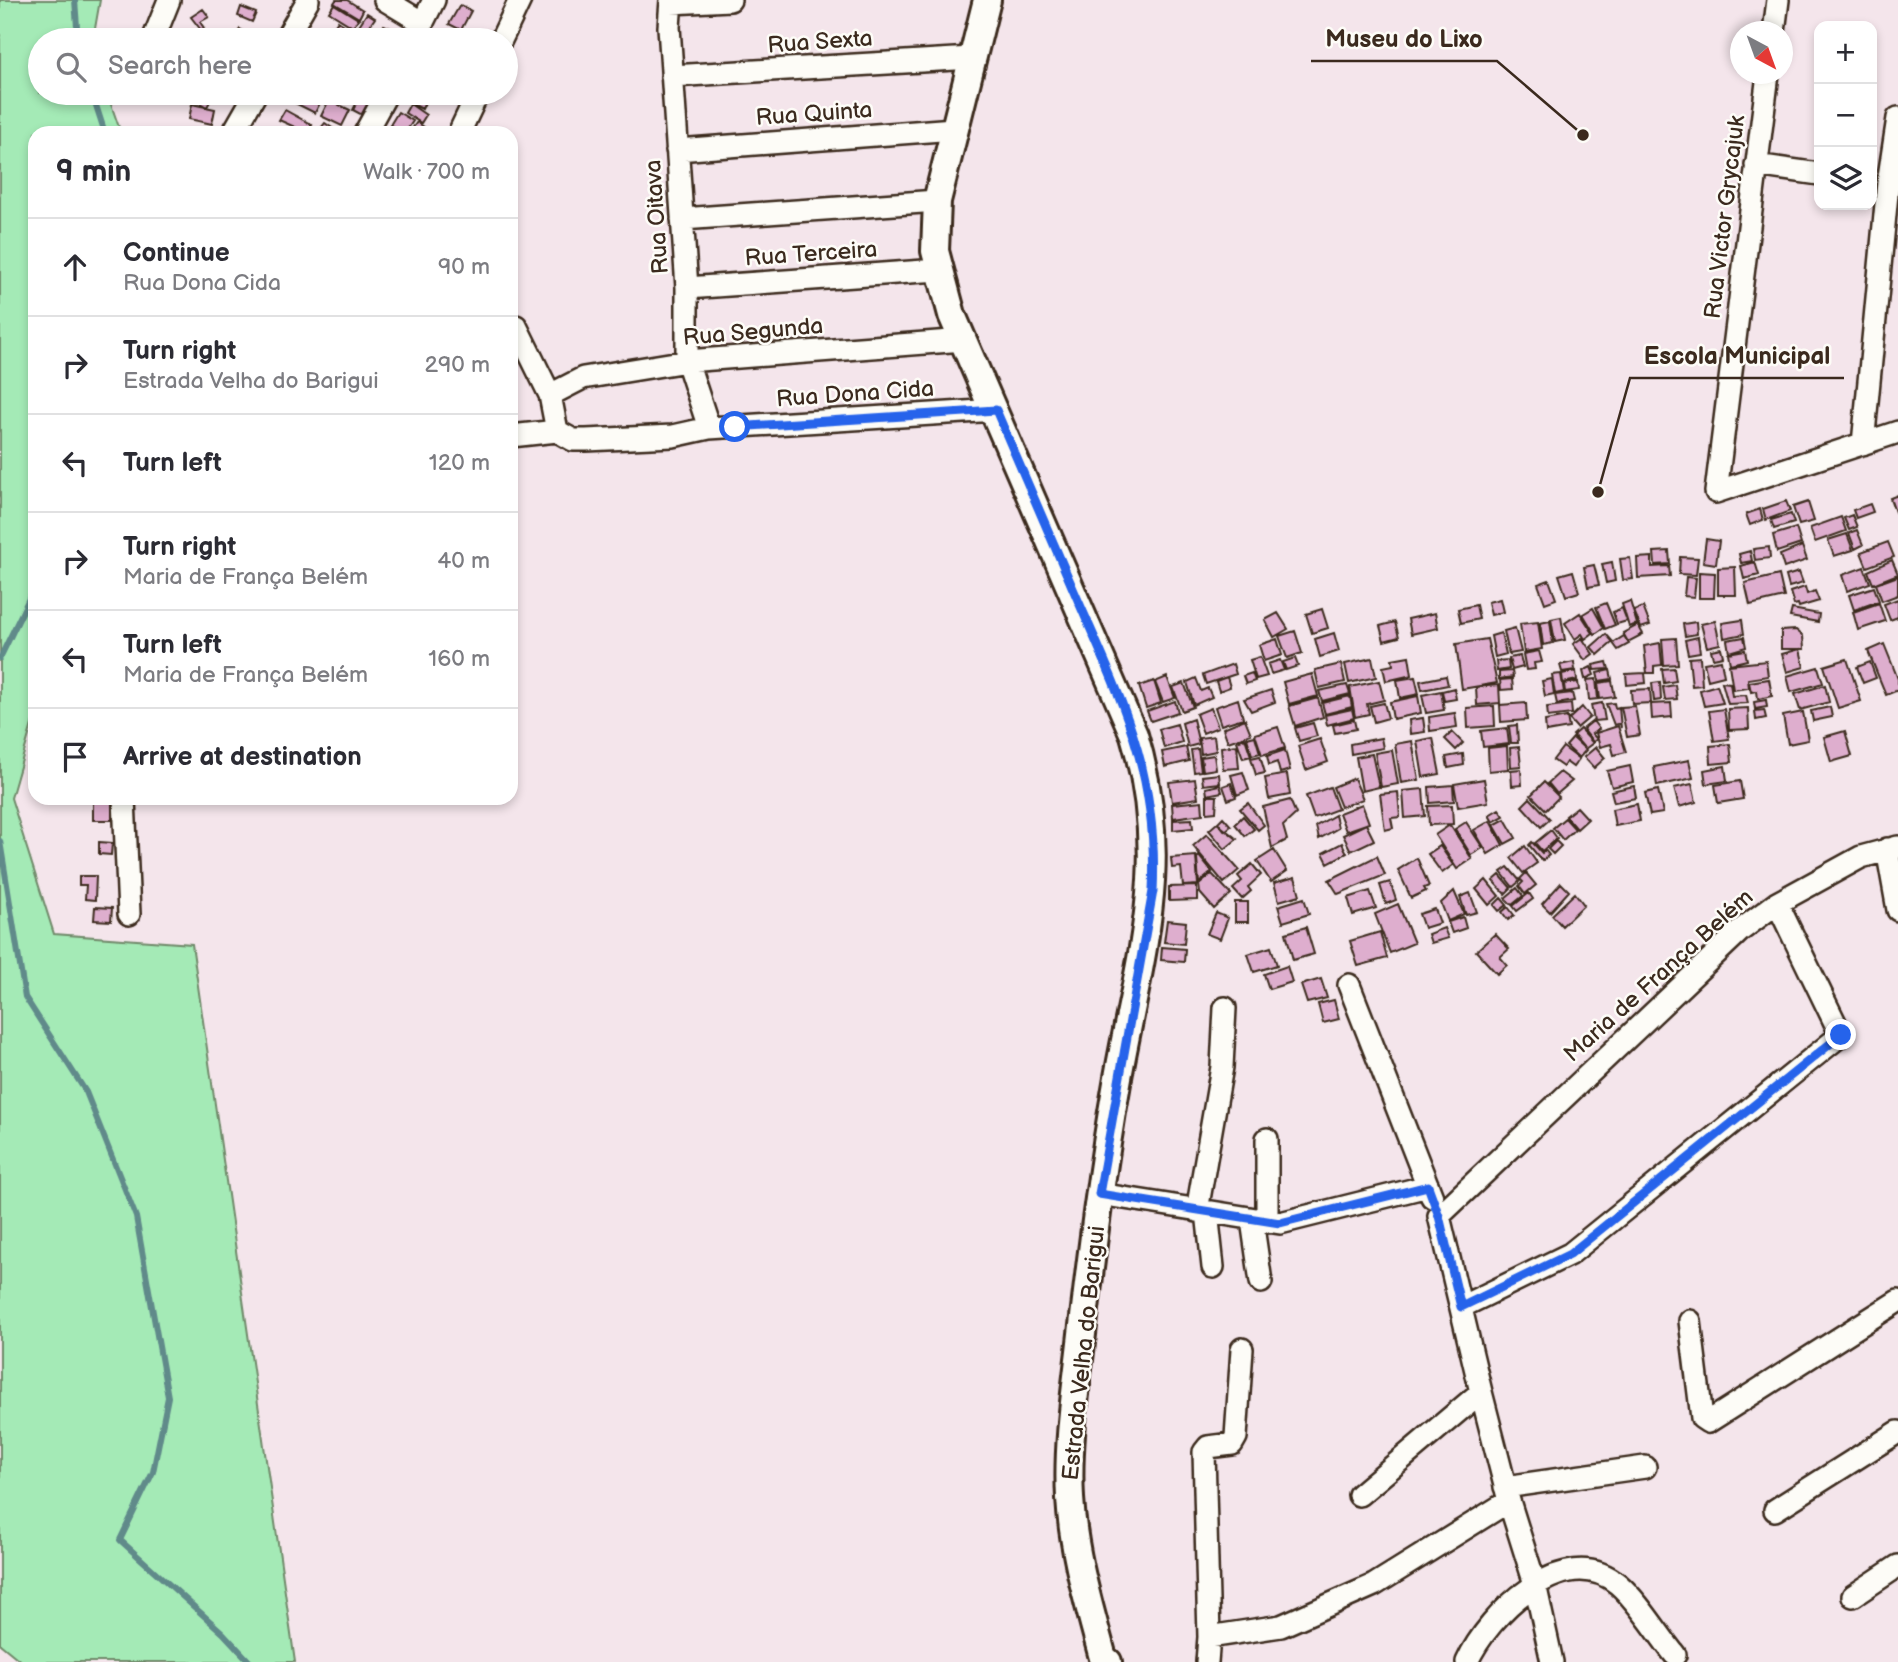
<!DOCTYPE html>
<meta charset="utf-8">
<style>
:root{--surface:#fff;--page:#f7f7f7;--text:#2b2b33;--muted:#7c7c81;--line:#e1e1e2}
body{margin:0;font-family:"Balsamiq Sans",sans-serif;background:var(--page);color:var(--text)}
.controls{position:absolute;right:21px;top:21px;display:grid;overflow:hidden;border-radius:14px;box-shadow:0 4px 10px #0003}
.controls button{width:63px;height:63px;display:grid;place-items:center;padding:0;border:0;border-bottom:2px solid var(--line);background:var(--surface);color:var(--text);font:35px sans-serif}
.compass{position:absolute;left:1730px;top:21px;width:63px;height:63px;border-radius:50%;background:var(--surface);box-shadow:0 4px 10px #0003;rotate:139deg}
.stop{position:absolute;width:21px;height:21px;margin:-16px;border:5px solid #2563eb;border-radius:50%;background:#fff}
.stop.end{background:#2563eb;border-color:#fff;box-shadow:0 2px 7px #0008}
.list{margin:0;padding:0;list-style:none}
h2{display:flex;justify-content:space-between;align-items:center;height:91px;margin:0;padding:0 28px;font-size:30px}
h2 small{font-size:23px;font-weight:400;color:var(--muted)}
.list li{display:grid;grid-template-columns:46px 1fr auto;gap:21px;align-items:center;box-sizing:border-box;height:98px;padding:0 28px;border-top:2px solid var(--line)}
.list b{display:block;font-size:26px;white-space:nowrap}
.list p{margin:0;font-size:23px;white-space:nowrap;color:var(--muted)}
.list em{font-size:23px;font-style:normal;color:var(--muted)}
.icon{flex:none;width:38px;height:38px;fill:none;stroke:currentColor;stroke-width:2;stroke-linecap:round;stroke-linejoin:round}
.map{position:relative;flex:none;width:1898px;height:1662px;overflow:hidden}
.search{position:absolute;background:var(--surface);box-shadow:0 4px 10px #0003;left:28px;top:28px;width:490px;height:77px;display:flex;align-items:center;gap:18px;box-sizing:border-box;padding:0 24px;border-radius:38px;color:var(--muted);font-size:26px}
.panel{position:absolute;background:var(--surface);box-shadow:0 4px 10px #0003;left:28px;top:126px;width:490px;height:679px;border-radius:21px}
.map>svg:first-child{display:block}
.green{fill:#a4eab6;stroke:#708a6a;stroke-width:2}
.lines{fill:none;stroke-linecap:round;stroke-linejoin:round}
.stream{stroke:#608a8a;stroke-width:6}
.building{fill:#deaece;stroke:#3b2a1e;stroke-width:2}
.minor-casing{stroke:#3b2a1e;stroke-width:26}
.tertiary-casing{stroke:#3b2a1e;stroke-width:32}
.minor{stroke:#fdfcf7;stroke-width:21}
.tertiary{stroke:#fdfcf7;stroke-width:26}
.route{stroke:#2563eb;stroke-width:9}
.labels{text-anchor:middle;stroke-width:5;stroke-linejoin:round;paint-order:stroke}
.street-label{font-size:23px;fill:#3b2a1e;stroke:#fdfcf7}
.leader{fill:none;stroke:#3b2a1e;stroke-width:2.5}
.callout-dot{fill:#3b2a1e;stroke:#fdfcf7;stroke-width:2.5}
.callout-label{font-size:24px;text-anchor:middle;font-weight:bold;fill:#3b2a1e;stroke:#fdfcf7;stroke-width:5;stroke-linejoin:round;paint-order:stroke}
</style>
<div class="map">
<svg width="1898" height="1662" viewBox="0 0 1898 1662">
<rect width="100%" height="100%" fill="#f4e5eb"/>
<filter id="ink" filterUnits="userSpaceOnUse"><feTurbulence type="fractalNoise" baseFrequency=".0143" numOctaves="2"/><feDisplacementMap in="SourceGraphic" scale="14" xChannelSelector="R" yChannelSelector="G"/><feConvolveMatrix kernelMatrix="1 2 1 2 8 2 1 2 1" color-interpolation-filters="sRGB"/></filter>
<g filter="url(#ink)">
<path class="green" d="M0,0H100L93,40H40V93H107L121,133H35V714L11,798L54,934L192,944L295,1662H22L0,1644Z"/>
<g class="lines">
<path class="stream" d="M75,0L78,40
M92,93L105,133
M0,658L35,586
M0,841L25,997L86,1092L136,1217L168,1397L153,1472L120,1540L223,1633L250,1662"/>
</g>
<path class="building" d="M336,0H347L363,10L359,18L334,3Z
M334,4L358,19L353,27L329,12Z
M460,5L471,11L461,30L449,24Z
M241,7L256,13L252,22L238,16Z
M203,9L209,17L200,22L204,28L201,30L191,17Z
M367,13L375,18L363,35L356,30Z
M338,21L350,29L344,38L332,30Z
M384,25L406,35L403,40H370L374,32L379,35Z
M240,29L258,40H233Z
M331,31L342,38L341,40L326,39Z
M211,93L214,94L207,107L184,94Z
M298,93L320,103L315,113L293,102Z
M304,93H328L323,103Z
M409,93L426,100L422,109L405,100Z
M359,98L370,104L364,116L353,110Z
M329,100L350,110L342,126L321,116Z
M192,104L215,109L212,124L189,119Z
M410,104L426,115L421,123L405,113Z
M285,110L312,125L308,133L279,120Z
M398,112L413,121L405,133L390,125Z
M417,122L428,130L426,133H415L412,129Z
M325,123L335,130L333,133H317Z
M1898,495V511L1895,512L1890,498Z
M1786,501L1790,511L1766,520L1763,509Z
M1808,502L1814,521L1799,525L1793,507Z
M1870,504L1873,512L1856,518L1853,510Z
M1760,509L1763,520L1750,525L1746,514Z
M1791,514L1794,523L1774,529L1771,520Z
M1852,515L1857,527L1849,530L1844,518Z
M1841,517L1846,531L1815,542L1810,528Z
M1796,528L1801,544L1777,552L1773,535Z
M1857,530L1863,545L1855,549L1849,533Z
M1847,534L1853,550L1834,556L1828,540Z
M1706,539L1719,541L1716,564L1703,562Z
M1888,542L1894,557L1867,567L1861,552Z
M1802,546L1807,560L1784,568L1780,555Z
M1769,547L1770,558L1755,560L1753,549Z
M1669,551L1670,564L1655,565L1654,552Z
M1750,551L1752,561L1741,563L1739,554Z
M1652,557V567L1669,566L1670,576L1638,578L1637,558Z
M1680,557L1698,558L1696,575L1679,574Z
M1630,558L1633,579L1623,580L1620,559Z
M1892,560L1898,574L1873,584L1868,571Z
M1612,562L1615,581L1606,583L1602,564Z
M1755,562L1759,575L1744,579L1741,566Z
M1594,565L1599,585L1588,587L1584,567Z
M1735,567L1736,595H1718V568Z
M1864,567L1870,583L1847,591L1842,575Z
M1573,571L1579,592L1566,596L1559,575Z
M1699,572L1715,573L1714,598H1699Z
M1799,572L1803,583L1789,587L1786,576Z
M1779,575L1784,597L1750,605L1745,583Z
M1898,576V595L1882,601L1876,584Z
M1686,577L1696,578L1694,597L1684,596Z
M1549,580L1556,599L1545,603L1538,584Z
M1805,587L1807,594L1815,591L1819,601L1799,607L1798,604L1794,605L1790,592Z
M1874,587L1879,601L1854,610L1849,595Z
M1500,599L1503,612L1491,615L1488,602Z
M1898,599V617L1890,620L1884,604Z
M1630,601L1637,624L1629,627L1622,604Z
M1606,603L1615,625L1605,629L1596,607Z
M1879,603L1885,621L1858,630L1853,612Z
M1476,605L1479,619L1461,623L1458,609Z
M1643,607L1650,625L1641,628L1634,611Z
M1593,608L1604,628L1595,634L1583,614Z
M1622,608L1627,621L1617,624L1613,612Z
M1322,609L1328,628L1312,633L1306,614Z
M1792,609L1819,614L1818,622L1790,617Z
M1278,613L1288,629L1274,637L1265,620Z
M1435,613L1438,628L1411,634L1408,619Z
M1580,613L1593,633L1585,639L1582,634L1575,639L1565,623Z
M1561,617L1565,640L1555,642L1551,619Z
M1742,620L1744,634L1724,638L1722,623Z
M1550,621L1553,643L1543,645L1540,623Z
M1715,621L1720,644L1707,647L1701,624Z
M1395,622L1399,637L1384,641L1380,626Z
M1538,622L1542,649L1524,652L1520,624Z
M1696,622L1697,634L1685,636L1683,624Z
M1638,625L1643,634L1628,642L1623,633Z
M1515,628L1521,652L1509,654L1504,631Z
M1796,630L1803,636L1804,649H1781V631Z
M1295,631L1302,653L1287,658L1279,636Z
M1334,633L1339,651L1320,657L1315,639Z
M1501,633L1506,654L1495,657L1491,636Z
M1606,634L1613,642L1598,655L1591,647Z
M1624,636L1629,644L1618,650L1613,643Z
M1698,637L1700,652L1688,654L1685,640Z
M1744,637L1746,647L1729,652L1727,640Z
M1582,638L1593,654L1585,660L1573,644Z
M1676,638L1678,664L1664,665L1662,639Z
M1277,639L1282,655L1264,661L1259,645Z
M1487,639L1497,683L1462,689L1456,644Z
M1660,643L1662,665L1654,666V673H1647L1644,646Z
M1884,644L1898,679V690L1886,695L1868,651Z
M1721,648L1723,656L1713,658L1711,650Z
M1800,649L1804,667L1787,672L1782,654Z
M1745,650L1747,660L1730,664L1728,653Z
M1539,651L1542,662L1534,663L1535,669L1526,670L1523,654Z
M1409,656L1412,675L1386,681L1383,667L1393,665L1392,659Z
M1520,656L1523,667L1512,670L1509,658Z
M1260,657L1267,676L1256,679L1250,660Z
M1700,657L1702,685L1692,686L1689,658Z
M1295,658L1298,666L1286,670L1283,662Z
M1372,658L1376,677L1349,683L1345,664Z
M1847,659L1861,701L1838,708L1824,666Z
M1280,660L1284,670L1271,674L1268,664Z
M1508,660L1509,669L1497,671L1496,661Z
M1721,660L1724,676L1708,680L1704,663Z
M1766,661L1768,676L1748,679L1749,688L1733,690L1729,665Z
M1574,662L1575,670L1562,672L1560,665Z
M1607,662L1609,669L1594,670L1593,665Z
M1870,662L1876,678L1863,683L1857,667Z
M1233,664L1236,674L1206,684L1203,675Z
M1341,664L1345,682L1319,688L1315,670Z
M1591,667L1594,675L1585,679L1583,671Z
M1818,667L1823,683L1791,692L1787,676Z
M1674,668L1676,681L1664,683L1662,669Z
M1610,670L1612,679L1599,681L1597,673Z
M1512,671L1513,677L1499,679V672Z
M1576,671L1577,680L1563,683L1562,674Z
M1252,673L1255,681L1246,684L1243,676Z
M1645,673L1646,683L1627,685L1626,674Z
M1312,674L1318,696L1289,704L1283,682Z
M1561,674L1564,692L1555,694L1552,675Z
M1446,676L1448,685L1422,690L1420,681Z
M1167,677L1175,698L1163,702L1155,682Z
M1227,677L1230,687L1219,691L1216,681Z
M1415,677L1419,694L1400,698L1397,680Z
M1196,678L1201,691L1208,688L1212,697L1194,705L1187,682Z
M1512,679L1513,689L1501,690L1500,680Z
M1552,679L1554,694L1545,696L1542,681Z
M1596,679L1598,699L1589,700L1587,680Z
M1769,679L1772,696L1758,699L1757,691L1751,692L1749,682Z
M1154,681L1161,703L1146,708L1139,686Z
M1379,681L1384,700L1367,704L1369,714L1355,717L1350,687Z
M1612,681L1615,697L1600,699L1598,683Z
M1578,682L1579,690L1565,692L1564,684Z
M1660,682L1661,700L1654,701L1652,683Z
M1722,682L1730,683L1732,696L1746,695L1748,703L1728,704Z
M1184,683L1193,707L1182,711L1173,687Z
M1347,685L1350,694L1322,701L1319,691Z
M1499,685L1500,703L1477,705L1476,687Z
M1675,685L1677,699L1665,700L1663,687Z
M1717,685L1723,703L1704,706L1700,690Z
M1825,685L1829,702L1800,710L1795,694Z
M1454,688L1456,699L1444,701L1442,691Z
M1650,689L1651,703L1632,704L1631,690Z
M1271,690L1275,702L1251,711L1244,699Z
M1441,691L1444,710L1426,713L1422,695Z
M1572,693L1574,701L1557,704L1555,695Z
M1350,696L1352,707L1325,714L1322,703Z
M1418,696L1421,713L1393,719L1390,702Z
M1318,698L1323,717L1295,726L1289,706Z
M1238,699L1243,718L1221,725L1215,707Z
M1766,700L1767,707L1755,709L1754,702Z
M1175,701L1178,712L1151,721L1147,711Z
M1384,703L1388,718L1374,722L1370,706Z
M1526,703L1527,720L1501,722L1500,705Z
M1602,703L1605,720L1594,721L1591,705Z
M1614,703L1615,708L1619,707L1621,728L1620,723L1614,725L1606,704Z
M1671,703L1672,717L1652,719L1651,704Z
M1571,704L1572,714L1548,717L1547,707Z
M1494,706L1495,726L1468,728L1467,708Z
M1635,706L1640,735L1627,737L1621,707Z
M1582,707L1590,717L1577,728L1569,719Z
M1830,707L1832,717L1813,721L1811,711Z
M1211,708L1218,727L1203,733L1196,714Z
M1748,708L1749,729L1729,730L1728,709Z
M1352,709L1354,718L1327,725L1325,715Z
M1724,709L1729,739L1714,741L1709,711Z
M1764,710L1766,718L1756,720L1755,711Z
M1803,712L1808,740L1788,744L1783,716Z
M1455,713L1457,727L1430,731L1429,717Z
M1567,717L1569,728L1546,732L1545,721Z
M1423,718L1425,732L1410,734L1409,720Z
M1193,719L1199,744L1188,747L1182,723Z
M1245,719L1251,734L1228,742L1223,728Z
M1354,720L1356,729L1335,733L1333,725Z
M1593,721L1599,729L1592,734L1597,739L1593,742L1583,729Z
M1313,723L1317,736L1299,741L1295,728Z
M1177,724L1182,742L1164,748L1159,729Z
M1517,725L1518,743H1511L1509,726Z
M1618,726L1626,752L1614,755L1611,744L1600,747L1596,733Z
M1278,727L1285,748L1262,755L1255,734Z
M1507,728L1509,744L1483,747L1481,731Z
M1580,729L1593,743L1585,749L1573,735Z
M1845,731L1852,756L1831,762L1824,737Z
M1452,732L1463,743L1456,750L1445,739Z
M1214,736L1216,751L1201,754L1199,738Z
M1255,736L1260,753L1252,755L1247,738Z
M1245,738L1251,756L1243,758L1237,741Z
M1381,738L1383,748L1351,754L1350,744Z
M1433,738L1440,774L1423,777L1417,741Z
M1573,738L1586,750L1579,758L1566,746Z
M1320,739L1328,762L1306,770L1298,746Z
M1412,741L1419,780L1401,783L1395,744Z
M1730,744L1732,762L1711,764L1710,746Z
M1237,745L1239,768L1223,769L1221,747Z
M1507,746L1508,769L1489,771L1488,748Z
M1186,747L1189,761L1165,767L1162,752Z
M1519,747L1521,766L1511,767L1510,748Z
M1563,747L1579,759L1573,767L1566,762L1563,767L1553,760Z
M1596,747L1605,758L1594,768L1584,757Z
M1198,749L1201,771L1194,772L1191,750Z
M1285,750L1290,770L1280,773L1277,762L1269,765L1267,756Z
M1392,750L1398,784L1381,787L1375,753Z
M1372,754L1379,787L1362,791L1356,757Z
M1463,754L1464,765L1448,768L1446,757Z
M1214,755L1216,769L1203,771L1201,757Z
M1260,756L1265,773L1256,775L1251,758Z
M1689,760L1693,778L1657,786L1654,767Z
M1630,766L1633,782L1612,787L1607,771Z
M1725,766L1727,781L1706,784L1704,770Z
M1521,769L1522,785L1512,786L1511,770Z
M1243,772L1249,790L1237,795L1231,775Z
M1560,772L1572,781L1557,794L1548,783Z
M1219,774L1220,783L1203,785L1202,776Z
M1287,774L1290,795L1269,799L1265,778Z
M1354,778L1363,799L1341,807L1333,787Z
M1195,779L1198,798L1172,802L1169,782Z
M1484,779L1488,802L1458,807L1454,784Z
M1740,781L1743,799L1718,803L1715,785Z
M1544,782L1559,797L1546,810L1531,795Z
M1231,783L1236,797L1228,800L1223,786Z
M1692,784L1696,802L1679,807L1674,788Z
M1220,785L1222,792L1207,795L1206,788Z
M1453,785L1454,801L1430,803L1429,787Z
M1634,786L1636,798L1614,802L1611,791Z
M1330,787L1338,809L1314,818L1306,796Z
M1423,789L1425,816L1405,818L1403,791Z
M1658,790L1663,813L1650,815L1645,793Z
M1398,792L1400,817L1391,818L1393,828L1385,830L1380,794Z
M1207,796H1217L1216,812L1207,813Z
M93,798H112V820H93Z
M1530,798L1550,819L1541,827L1522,806Z
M1290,800L1296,814L1283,826L1287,840L1272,848L1263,807Z
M1202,801L1203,814L1173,818L1172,804Z
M1248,803L1264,825L1258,830L1240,809Z
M1362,804L1369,823L1346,831L1339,813Z
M1637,804L1640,821L1615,826L1612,809Z
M1452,805L1453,824L1429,825L1428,806Z
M1577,807L1588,819L1577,829L1566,816Z
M1499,809L1504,816L1493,822L1489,815Z
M1335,815L1338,828L1319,839L1316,826Z
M1243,816L1254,829L1245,836L1235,824Z
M1223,817L1231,826L1225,831L1218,822Z
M1565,818L1575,829L1563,840L1553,828Z
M1192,819L1193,828L1173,830V820Z
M1505,819L1516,838L1505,844L1494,825Z
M1490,821L1503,845L1488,854L1474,830Z
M1466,822L1483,848L1471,855L1455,829Z
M1217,823L1237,839L1225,849L1209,830Z
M1366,824L1374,840L1351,851L1343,835Z
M1450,825L1472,859L1457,869L1435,835Z
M1551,830L1557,838L1542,851L1535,843Z
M1207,834L1239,870L1224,883L1193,846Z
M1556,841L1561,846L1553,854L1548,849Z
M99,842L112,843L111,855L99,854Z
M1532,842L1542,853L1545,850L1549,855L1542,861L1529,845Z
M1342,843L1347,853L1328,863L1323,853Z
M1440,846L1453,865L1442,873L1428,854Z
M1525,846L1537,863L1523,873L1511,858Z
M1274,850L1287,871L1271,882L1257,861Z
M1196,856L1198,885L1183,886L1181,867L1172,868L1171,858Z
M1199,856L1212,872L1199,883L1197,858Z
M1377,856L1385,875L1338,894L1329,880Z
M1417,858L1429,886L1424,888L1426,891L1411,898L1398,870Z
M1252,864L1261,875L1248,887L1251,891L1242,899L1233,889L1242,881L1238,876Z
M1508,867L1520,881L1513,887L1501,872Z
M1526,873L1536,885L1525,894L1519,886L1523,882L1520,879Z
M1212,874L1231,894L1214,909L1200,893L1199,885Z
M1500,875L1511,888L1505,894L1493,881Z
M79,876H96L95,900L85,899L86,885H79Z
M1295,877L1300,895L1279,901L1274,883Z
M1486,880L1499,896L1489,905L1476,889Z
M1390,882L1396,900L1386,904L1380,885Z
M1561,883L1569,891L1550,912L1542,904Z
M1197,886V900L1169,901V887Z
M1517,888L1523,896L1512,905L1505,898Z
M1370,891L1376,908L1353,915L1348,898Z
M1454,891L1464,914L1448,921L1441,903Z
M1470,893L1477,912L1466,915L1460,897Z
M1529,893L1533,899L1517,911L1513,906Z
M1575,893L1584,905L1562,926L1552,915Z
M1304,898L1309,914L1283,922L1278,906Z
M1501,898L1507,905L1499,911L1494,905Z
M1235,902H1248V922H1235Z
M1398,904L1414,943L1390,953L1375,914Z
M95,907L112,908L111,921L94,920Z
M1508,907L1514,915L1508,920L1502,912Z
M1435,909L1440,923L1424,928L1419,914Z
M1216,913L1228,918L1220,939L1207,934Z
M1463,917L1466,928L1452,933L1448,922Z
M1167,920L1186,922L1184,944L1164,942Z
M1306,927L1314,954L1293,960L1286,933Z
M1444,928L1448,938L1431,943L1428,934Z
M1380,932L1387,958L1358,966L1350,941Z
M1495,934L1509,949L1500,957L1507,965L1497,974L1476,951Z
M1162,947L1185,949L1184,962L1161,960Z
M1271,947L1277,965L1254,972L1248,954Z
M1287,966L1292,982L1269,989L1264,974Z
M1321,979L1327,998L1307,1003L1301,985Z
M1334,1000L1339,1019L1323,1023L1318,1004Z"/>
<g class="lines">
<g class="minor-casing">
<path id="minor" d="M385,0L423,23
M671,0L669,27L687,288V361L709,428
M671,3L730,0
M1774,32L1778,0
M153,40L169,0
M285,40L308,0
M414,40L434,0
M501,40L520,0
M1768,74L1716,492L1898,432
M672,76L972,58
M233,133L256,93
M365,133L387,93
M459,133L478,93
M677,150L954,129
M1756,165L1819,174
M682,219L937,201
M687,288L938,270
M516,326L550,395L557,431
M550,395L583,378L687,361L964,340
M511,436L557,431L573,440H586L673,436L709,428L996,410
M1863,444L1888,183L1898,118
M124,798L129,914
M1887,849L1898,910
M1777,903L1861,857L1898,847
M1349,985L1432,1197
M1267,1139V1222
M1099,1194L1280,1223L1428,1186
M1197,1211L1222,1067L1225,1008
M1207,1212L1213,1267
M1252,1220L1261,1282
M1461,1307L1570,1254L1841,1035L1777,903L1741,930L1439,1216L1481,1392L1509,1501L1535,1584L1552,1662
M1690,1321L1702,1418L1708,1422L1898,1301
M1505,1487L1645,1467
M1359,1495L1481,1392
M1775,1510L1898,1432
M1853,1596L1898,1566
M1209,1637L1281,1626L1374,1585L1509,1501
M1207,1662L1209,1637L1204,1452L1208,1447L1232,1444L1236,1437L1242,1349
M1467,1662C1488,1615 1564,1539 1618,1584C1638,1601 1658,1634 1675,1655"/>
</g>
<g class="tertiary-casing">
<path id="tertiary" d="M987,0L937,201L935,251L952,315L1134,735C1173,864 1139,957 1117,1083C1102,1167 1092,1250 1082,1334C1076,1388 1067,1443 1070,1498C1073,1553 1089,1605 1103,1658L1108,1662"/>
</g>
<use href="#minor" class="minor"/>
<use href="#tertiary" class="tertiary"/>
</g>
</g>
<g class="lines" filter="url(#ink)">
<path class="route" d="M735,427L996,410C1022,470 1048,530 1074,591C1120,697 1159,770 1153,891L1099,1194L1280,1223L1428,1186L1439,1216L1461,1307L1570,1254L1841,1035"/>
</g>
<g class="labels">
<g class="street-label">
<text transform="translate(820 41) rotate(-4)" y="8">Rua Sexta</text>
<text transform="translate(814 113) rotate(-4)" y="8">Rua Quinta</text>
<text transform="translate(656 217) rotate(-94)" y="8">Rua Oitava</text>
<text transform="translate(1724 217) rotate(-83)" y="8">Rua Victor Grycajuk</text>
<text transform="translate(811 253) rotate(-4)" y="8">Rua Terceira</text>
<text transform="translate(753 331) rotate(-5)" y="8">Rua Segunda</text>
<text transform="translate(855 393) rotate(-4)" y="8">Rua Dona Cida</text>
<text transform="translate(1658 975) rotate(-42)" y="8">Maria de França Belém</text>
<text transform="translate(1083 1353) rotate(-84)" y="8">Estrada Velha do Barigui</text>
</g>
</g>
<path class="leader" d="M1583 135L1497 61H1311M1598 492L1630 378H1844"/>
<g class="callout-dot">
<circle cx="1583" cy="135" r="7"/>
<circle cx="1598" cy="492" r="7"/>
</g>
<g class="callout-label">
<text x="1404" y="47">Museu do Lixo</text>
<text x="1737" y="364">Escola Municipal</text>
</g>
</svg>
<div class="controls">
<button>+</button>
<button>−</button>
<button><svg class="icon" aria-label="layers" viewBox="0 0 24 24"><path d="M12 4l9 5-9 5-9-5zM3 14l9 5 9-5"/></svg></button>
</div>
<svg class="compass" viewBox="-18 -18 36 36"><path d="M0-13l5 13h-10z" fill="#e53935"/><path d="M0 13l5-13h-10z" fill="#7c7c81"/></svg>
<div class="stop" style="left:735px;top:427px"></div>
<div class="stop end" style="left:1841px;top:1035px"></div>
<div class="search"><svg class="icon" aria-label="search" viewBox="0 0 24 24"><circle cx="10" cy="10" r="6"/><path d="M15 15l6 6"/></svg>Search here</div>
<section class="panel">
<h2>9 min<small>Walk · 700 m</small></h2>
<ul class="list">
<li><svg class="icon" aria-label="ahead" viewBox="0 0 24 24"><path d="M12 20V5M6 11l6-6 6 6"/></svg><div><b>Continue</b><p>Rua Dona Cida</p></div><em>90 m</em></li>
<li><svg class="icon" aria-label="right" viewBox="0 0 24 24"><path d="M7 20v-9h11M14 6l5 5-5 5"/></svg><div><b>Turn right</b><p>Estrada Velha do Barigui</p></div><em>290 m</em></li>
<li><svg class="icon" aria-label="left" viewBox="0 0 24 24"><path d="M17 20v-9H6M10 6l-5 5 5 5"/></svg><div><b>Turn left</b></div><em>120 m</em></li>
<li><svg class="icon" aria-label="right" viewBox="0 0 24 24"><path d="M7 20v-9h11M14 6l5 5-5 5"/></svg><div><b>Turn right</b><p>Maria de França Belém</p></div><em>40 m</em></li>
<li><svg class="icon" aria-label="left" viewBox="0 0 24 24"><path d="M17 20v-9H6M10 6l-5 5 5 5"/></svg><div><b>Turn left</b><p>Maria de França Belém</p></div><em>160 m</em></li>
<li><svg class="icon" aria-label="arrive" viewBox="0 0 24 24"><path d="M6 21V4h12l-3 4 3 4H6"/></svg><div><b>Arrive at destination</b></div></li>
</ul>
</section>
</div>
